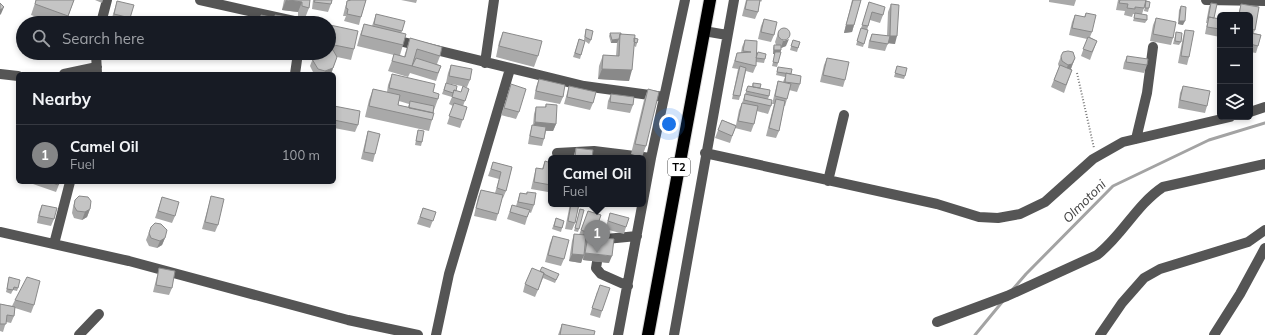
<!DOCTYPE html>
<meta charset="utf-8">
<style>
:root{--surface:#171b24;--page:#20242c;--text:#f1f3f6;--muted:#9ea1a6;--line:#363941;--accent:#858687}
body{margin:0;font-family:Mulish,sans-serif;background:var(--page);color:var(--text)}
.controls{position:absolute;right:12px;top:12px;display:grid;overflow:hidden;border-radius:6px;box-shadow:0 2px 6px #0003}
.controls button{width:36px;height:36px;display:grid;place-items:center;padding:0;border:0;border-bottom:1px solid var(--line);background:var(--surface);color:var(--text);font:20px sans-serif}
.you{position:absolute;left:669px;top:124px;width:14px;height:14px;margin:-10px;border:3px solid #fff;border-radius:50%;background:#1a73e8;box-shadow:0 0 0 6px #1a73e833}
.badge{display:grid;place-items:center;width:26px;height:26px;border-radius:50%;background:var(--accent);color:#fff;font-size:13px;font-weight:700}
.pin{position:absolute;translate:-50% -33px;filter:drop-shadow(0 1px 2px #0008)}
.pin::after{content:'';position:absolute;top:21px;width:14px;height:12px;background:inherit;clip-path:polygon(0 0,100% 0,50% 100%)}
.popup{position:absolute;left:548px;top:155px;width:98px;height:52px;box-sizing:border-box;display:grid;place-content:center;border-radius:6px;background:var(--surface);filter:drop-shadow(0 1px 3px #0005);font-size:13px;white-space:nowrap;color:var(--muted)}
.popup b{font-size:15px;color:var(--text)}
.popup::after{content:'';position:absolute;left:50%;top:100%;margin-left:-8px;border:8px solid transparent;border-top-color:var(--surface)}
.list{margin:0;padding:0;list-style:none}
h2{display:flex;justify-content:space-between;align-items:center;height:52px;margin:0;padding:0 16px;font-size:17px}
h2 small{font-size:13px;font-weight:400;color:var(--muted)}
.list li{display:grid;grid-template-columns:26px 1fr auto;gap:12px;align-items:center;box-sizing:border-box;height:60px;padding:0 16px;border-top:1px solid var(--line)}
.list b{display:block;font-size:15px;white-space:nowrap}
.list p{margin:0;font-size:13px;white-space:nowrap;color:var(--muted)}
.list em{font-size:13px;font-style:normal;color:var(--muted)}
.icon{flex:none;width:22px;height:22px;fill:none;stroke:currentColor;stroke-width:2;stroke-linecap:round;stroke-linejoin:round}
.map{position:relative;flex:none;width:1265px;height:335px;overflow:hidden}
.search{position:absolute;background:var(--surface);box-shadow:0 2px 6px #0003;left:16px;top:16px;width:320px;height:44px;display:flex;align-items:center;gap:10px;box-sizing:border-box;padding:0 14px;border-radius:22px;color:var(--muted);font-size:15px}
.panel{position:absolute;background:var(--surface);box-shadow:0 2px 6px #0003;left:16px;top:72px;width:320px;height:112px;border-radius:6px}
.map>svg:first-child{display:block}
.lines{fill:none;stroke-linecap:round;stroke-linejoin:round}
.stream{stroke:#a3a3a3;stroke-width:3}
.highway-casing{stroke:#dbdbdb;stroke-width:14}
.path{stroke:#777;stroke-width:2;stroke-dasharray:1 2;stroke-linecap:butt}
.minor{stroke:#555;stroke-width:10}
.highway{stroke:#000;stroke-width:12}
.wall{fill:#a9a9a9;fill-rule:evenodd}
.shaded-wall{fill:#898989}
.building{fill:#c4c4c4;stroke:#898989}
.labels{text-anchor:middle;stroke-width:3;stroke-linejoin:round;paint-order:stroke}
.shield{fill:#fff;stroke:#4c4c4c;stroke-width:1}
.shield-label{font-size:11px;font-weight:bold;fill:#000}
.water-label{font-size:13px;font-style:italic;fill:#444;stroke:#fff}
</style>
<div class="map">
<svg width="1265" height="335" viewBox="0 0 1265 335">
<rect width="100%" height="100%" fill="#fff"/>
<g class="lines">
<path class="stream" d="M1013,289L1026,274L1113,186L1209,140L1265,123
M975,335L1003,301"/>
<g class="highway-casing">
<path id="highway" d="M648,335L710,0"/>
</g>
<path class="path" d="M1077,73L1094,148"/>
<path class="minor" d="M200,0L303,23
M1206,0L1265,1
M101,23L107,0
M704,31L727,35
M391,39L584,86L664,97
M96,53L97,73
M485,63L494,0
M0,74L18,76
M64,74L97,67
M295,74L298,53
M1250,112L1265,107
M1136,139L1147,93L1153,47
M557,153L594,151L651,158
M705,153L937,204L979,217L998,218L1020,214L1045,202L1093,159L1123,142L1230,117
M828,181L844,115
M0,232L129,261L348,320L418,335
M54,244L70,182
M600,245L606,239L637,236
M597,262L596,268L601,274L628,286
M937,322L1007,296L1097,255C1122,236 1136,205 1163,187L1265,164
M79,335L99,314
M436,335L449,274L510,69
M618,335L651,158L685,0
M674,335L734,0
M1100,335L1122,303L1144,278L1160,269L1248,242L1265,230
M1214,335L1240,294L1265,248"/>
<use href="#highway" class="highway"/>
</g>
<path class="wall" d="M36,0H74L66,23H54L31,15Z
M95,0H103L102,3Z
M284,0H310L309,8L305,18L298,17V12L282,10Z
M313,0H332L331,4L328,12L312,9Z
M350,0H366L361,17L359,25L344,21L346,16H343L345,8L347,1Z
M401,0H417L416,3Z
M746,0H762L761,2L760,1L758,12L755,19L742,16Z
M852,0H861L854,25L852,32L844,33Z
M1049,0H1076L1074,6L1049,2Z
M1118,0H1146L1144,8L1142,14L1147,20L1145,23L1133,21L1135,14H1133L1132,17L1124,15L1125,11L1116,10Z
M117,1L130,18L129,23H118L111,21Z
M1146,1L1149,8L1148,12L1144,11Z
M869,2L883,15L880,23L870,20L867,30H868L863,47L856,45Z
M1211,3L1214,18L1220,19V37L1205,34L1207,23H1206L1209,7Z
M891,4L895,44L888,43L885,51L868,48L869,41L872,34L887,36L888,12Z
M1241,4L1259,7L1254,33L1261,35L1258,46L1256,53L1250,52V15H1238Z
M1181,6L1183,25L1178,24L1179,10Z
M1086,13L1092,32L1090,37L1097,41L1090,60L1081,56L1087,39L1069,35L1072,22L1075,15L1084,17Z
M376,14L402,31L401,33L403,45L400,55L404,57L410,38L440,56L437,64L441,66L436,81L410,73L408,77L388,71L394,55L357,46L360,35L364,24L372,26Z
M1156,18L1173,38L1171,45L1150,41L1153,25Z
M764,19L774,35L771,42L758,39L761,26Z
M330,25L354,49L351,60L337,57L331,74H314L310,66L315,53H329V28Z
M586,29L591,40L589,44L585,41L580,59L573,57L579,39L585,41L584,40L585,33Z
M779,30L786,46L781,48L778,63L777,67L772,66L775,54H773V48L774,45H776L775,42Z
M1185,30L1189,57L1187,65L1178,63L1183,37Z
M503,32L538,56L534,67L496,57L499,42Z
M1176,32L1181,42L1179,45L1173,44Z
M610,33L621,34L634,38L637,43L636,47L634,46L629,81L598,79L599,66L603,55L616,56L617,43H611L609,36Z
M745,40L756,57L765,59L764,63L756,62V66L753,73L746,71L739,100L732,99L738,69L732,68L737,53H741L742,47Z
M793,40L800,42L797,52L790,50Z
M153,53H165L162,58Z
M275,53H292L291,56Z
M1061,56L1075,58L1071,69L1072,70L1064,93L1051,87L1059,67L1058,64Z
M1127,56L1147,65L1144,73L1123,69L1124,63Z
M827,58L845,80L843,87L820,82L824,65Z
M451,65L470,80L467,87L446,83L448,73Z
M897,66L905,76L904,79L894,77Z
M778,67L791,74L800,84L797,92L789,90L787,99L785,106H784L779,131L776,138L766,136L774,104H772L776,88L778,81L783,82L785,77L776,75Z
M392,74L433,92L438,99L434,110V109L432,120L429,131L365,117L369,100L373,89L387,92L388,85ZM399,101L409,104L408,107L398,105Z
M539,79L563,97L560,104L534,99L536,87Z
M446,83L456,91L461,92L469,89L463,106L467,107L460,128L447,124L453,106L449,104L452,97L442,94Z
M753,83L760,88L769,96L768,99L771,106L768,114L757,111L754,124L751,132L735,128L730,143L715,138L722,120L736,125L739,110L742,103L748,86H752Z
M511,84L519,112L516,119L501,115Z
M569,86L593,103L590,110L564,104Z
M1183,86L1207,106L1205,113L1178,108L1180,93Z
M648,89L646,146L642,157L631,154L644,100Z
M611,94L633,105L630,113L607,109L608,101Z
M546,104L556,124L553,131H546L544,139L542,146L528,144L530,132L533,125L534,114L536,107H545Z
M334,106L358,125L355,132L334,128Z
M418,130L422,142L421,146L415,145Z
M368,131L375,154L373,162L361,159L366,138Z
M576,148L592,158H573Z
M545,161L551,185L548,192L531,189L534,176L536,168L542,169Z
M493,162L512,167L506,191L503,198H502L498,214L496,221L474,216L478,197L481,190L495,193L499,179L488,176Z
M34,182H60L56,192L33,184Z
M104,182H112L110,184Z
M527,192L534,205L531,213L529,212L525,225L507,219L512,205L516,206L520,193L526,194Z
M211,196L218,225L215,232L202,229L209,204Z
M162,197L175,216L172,223L155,218Z
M75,200L90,209L87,217L82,220L74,218L72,213L73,207Z
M570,204H579L575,223L572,230L565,229Z
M42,205L54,219L51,226L37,223L39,212Z
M423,208L436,212L430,228L417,224Z
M580,209L579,229L578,232L574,231Z
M588,211L601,215L594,237L609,263L583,260V256L581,263L569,261L572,241L574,234L579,235Z
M610,213L626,227L624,234L605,229Z
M556,218L564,221L561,232L552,229Z
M151,227L165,238L162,245L157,248L149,246L146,240Z
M553,236L564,259L561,266L545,262L550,243Z
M159,268L172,288L169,295L153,292Z
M540,271L559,274L555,283L543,278L535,297L523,292L525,284Z
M9,277L18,288L17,291L13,290L11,294L6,292Z
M597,292L602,311L600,318L590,315Z
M15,300L34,305L31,313L15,308L14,316L11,323L6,322L3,332L0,331V304L12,306Z
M562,324L594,335H558Z"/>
<path class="shaded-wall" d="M286,0L302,2L298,12L282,10Z
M4,7L1,14L0,15V10Z
M1179,21H1185L1183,25L1178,24Z
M846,25H854L852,32L844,33Z
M890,36H897L895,44L887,43Z
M619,39L617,43H611L612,40Z
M789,39L786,46L781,48L783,41Z
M774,50H781L780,54L775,52V54H773Z
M1075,58L1070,71L1065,72L1068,65Z
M333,68L331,74H324L325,71Z
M602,69L632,70L629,81L598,79Z
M535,122L556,124L553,131L532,130Z
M90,209L87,217L82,220L85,212Z
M165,238L162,245L157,248L160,241Z
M585,253L612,256L609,263L583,260Z
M572,254L584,255L581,263L569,261Z"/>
<path class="building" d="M36,0H74L68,16L35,4Z
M289,0H310L309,8L302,6V2Z
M315,0H332L331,4L314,2Z
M351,0H366L361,17L347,14L348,9L346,8L347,1Z
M747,0H760L758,12L745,9Z
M853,0H861L854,25H846Z
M1120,0H1146L1144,8L1135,7V9L1127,8L1128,4L1119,3Z
M117,1L134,5L130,18L114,14Z
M1146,1L1150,2L1149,8H1145Z
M869,2L885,7L883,15L872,12L868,26L862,25Z
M0,3L4,7L0,10Z
M1211,3L1217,4L1214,18L1209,17L1208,19Z
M891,4L899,5L897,36H890L888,44L870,41L872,34L890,36Z
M1241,4L1259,7L1255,30L1250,29V15H1239Z
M1181,6L1186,7L1185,21H1179Z
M1086,13L1096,15L1092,32L1072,28L1075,15L1085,17Z
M1135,13L1147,15V20L1134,18Z
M376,14L405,21L402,31L374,24Z
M261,15L275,18V15L301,19L300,23H260Z
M252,17L258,18L257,23H251Z
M1209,17L1220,19V29L1207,27Z
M1156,18L1176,22L1173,38L1153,34Z
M764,19L777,22L774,35L761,32Z
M314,20L322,23H313Z
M364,24L406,34L403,45L361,35Z
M330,25L358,31L354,49L329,44V30Z
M778 34a6 6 0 1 1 12 0a6 6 0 1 1-12 0Z
M861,28L868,30L864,44L857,41Z
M586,29L593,31L591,40L585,37Z
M1185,30L1194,31L1189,57L1181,56Z
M503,32L542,41L538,56L499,46Z
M1176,32L1182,33L1181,42L1175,41Z
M610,33H621V34H620L619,39L612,40Z
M1250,33L1261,35L1258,46L1250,44Z
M620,34L635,35L632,70L602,69L603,55L619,56Z
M1088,37L1097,41L1092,52L1083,49Z
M410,38L442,47L440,56L417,49L412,66L392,61L394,54L405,57Z
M634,38L638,39L637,43L634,42Z
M579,39L585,41L581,55L575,53Z
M745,40L757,41L756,66L735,61L737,53L751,52L743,51Z
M793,40L800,42L798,48L791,46Z
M774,45H781V50H774Z
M329,48L333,50L337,57L333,68L325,71L318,69L312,59L315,53H329Z
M1068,51L1073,52L1075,58L1072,64L1068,65L1062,61L1061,56L1063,52Z
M758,52L766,54L765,59L756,58Z
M775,52H781L778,63L773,62Z
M1127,56L1148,59L1147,65L1126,62Z
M416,58L441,66L438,73L412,66Z
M827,58L849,62L845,80L823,75Z
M451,65L472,69L470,80L449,76Z
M1060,65L1072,70L1066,85L1054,80Z
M740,66L746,68L740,96L733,95Z
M897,66L907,68L905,76L895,73Z
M778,67L792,69L791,74L777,72Z
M786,73L801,76L800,84L785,82Z
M392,74L435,84L433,92L439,94L438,99L389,88Z
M539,79L565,85L563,97L536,91Z
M778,81L791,84L787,99L775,96Z
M446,83L457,86L456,91L454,90L453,93L444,90Z
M753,83L761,84L760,88L753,87Z
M511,84L526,89L519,112L504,108Z
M463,86L469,89L465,101L452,97L454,90L461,92Z
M569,86L596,92L593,103L567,97Z
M748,86L770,90L769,96L746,91Z
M1183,86L1210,91L1207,106L1180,100Z
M373,89L400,95L398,105L434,113L432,120L369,106Z
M648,89L659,92L646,146L635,144Z
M611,94L634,97L633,105L610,102Z
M745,94L772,100L771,106L744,100Z
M776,99L785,101L779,131L769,128Z
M410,101L434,106L433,113L409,108Z
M454,103L467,107L463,120L449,116Z
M742,103L758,106L754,124L738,121Z
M546,104L557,105L556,124L535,122L536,107H546Z
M334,106L360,111L358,125L334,120Z
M722,120L736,126L732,136L718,130Z
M532,125L546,127L544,139L530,136Z
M418,130L424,131L422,142L416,141Z
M368,131L380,134L375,154L364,152Z
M576,148L593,150L592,158H575Z
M545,161L551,163V185L534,182L536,168L543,169Z
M493,162L512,167L506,191L497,188L501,172L491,169Z
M50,182H60L58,185Z
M481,190L503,195L498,214L476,208Z
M527,192L536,193L534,205L518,202L520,193L527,194Z
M79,196L88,197L91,201L90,209L85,212L77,211L74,206L75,200Z
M211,196L224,199L218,225L205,222Z
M162,197L179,202L175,216L158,211Z
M571,204H579L575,223L568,221Z
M42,205L57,208L54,219L39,216Z
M512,205L530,210L527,217L510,212Z
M423,208L436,212L433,221L420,217Z
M580,209L584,210L579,229L575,228Z
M588,211L601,215L594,235L581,230Z
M610,213L629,218L626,227L608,221Z
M556,218L564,221L562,228L554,226Z
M155,223L161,224L167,230L165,238L160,241L151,238L149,233L151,227Z
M574,234L586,235L584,255L572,254Z
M553,236L569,240L564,259L548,255Z
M588,236L614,239L612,256L585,253Z
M542,267L559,274L556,280L544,274V273L540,271Z
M159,268L175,271L172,288L156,285Z
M532,268L544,273L538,290L525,284Z
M9,277L20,280L18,288L14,287L13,290L7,289Z
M27,277L40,281L34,305L15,300Z
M600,285L610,288L602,311L592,308Z
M0,304L15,307L14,316L7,315L6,324H0Z
M562,324L595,331L594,335H560Z"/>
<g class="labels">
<rect class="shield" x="668" y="158" width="22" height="18" rx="3"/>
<g class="shield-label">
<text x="679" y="171">T2</text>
</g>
<g class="water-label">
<text transform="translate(1084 201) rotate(-45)" y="5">Olmotoni</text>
</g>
</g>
</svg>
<div class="controls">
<button>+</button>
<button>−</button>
<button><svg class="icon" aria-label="layers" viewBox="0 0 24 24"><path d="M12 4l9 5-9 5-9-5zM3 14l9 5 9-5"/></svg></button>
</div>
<div class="you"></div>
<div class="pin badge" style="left:597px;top:253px">1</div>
<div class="popup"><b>Camel Oil</b>Fuel</div>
<div class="search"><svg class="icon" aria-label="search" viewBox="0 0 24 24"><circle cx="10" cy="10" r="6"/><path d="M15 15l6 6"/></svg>Search here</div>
<section class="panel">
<h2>Nearby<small></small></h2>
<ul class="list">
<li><span class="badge">1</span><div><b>Camel Oil</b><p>Fuel</p></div><em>100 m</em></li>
</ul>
</section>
</div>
